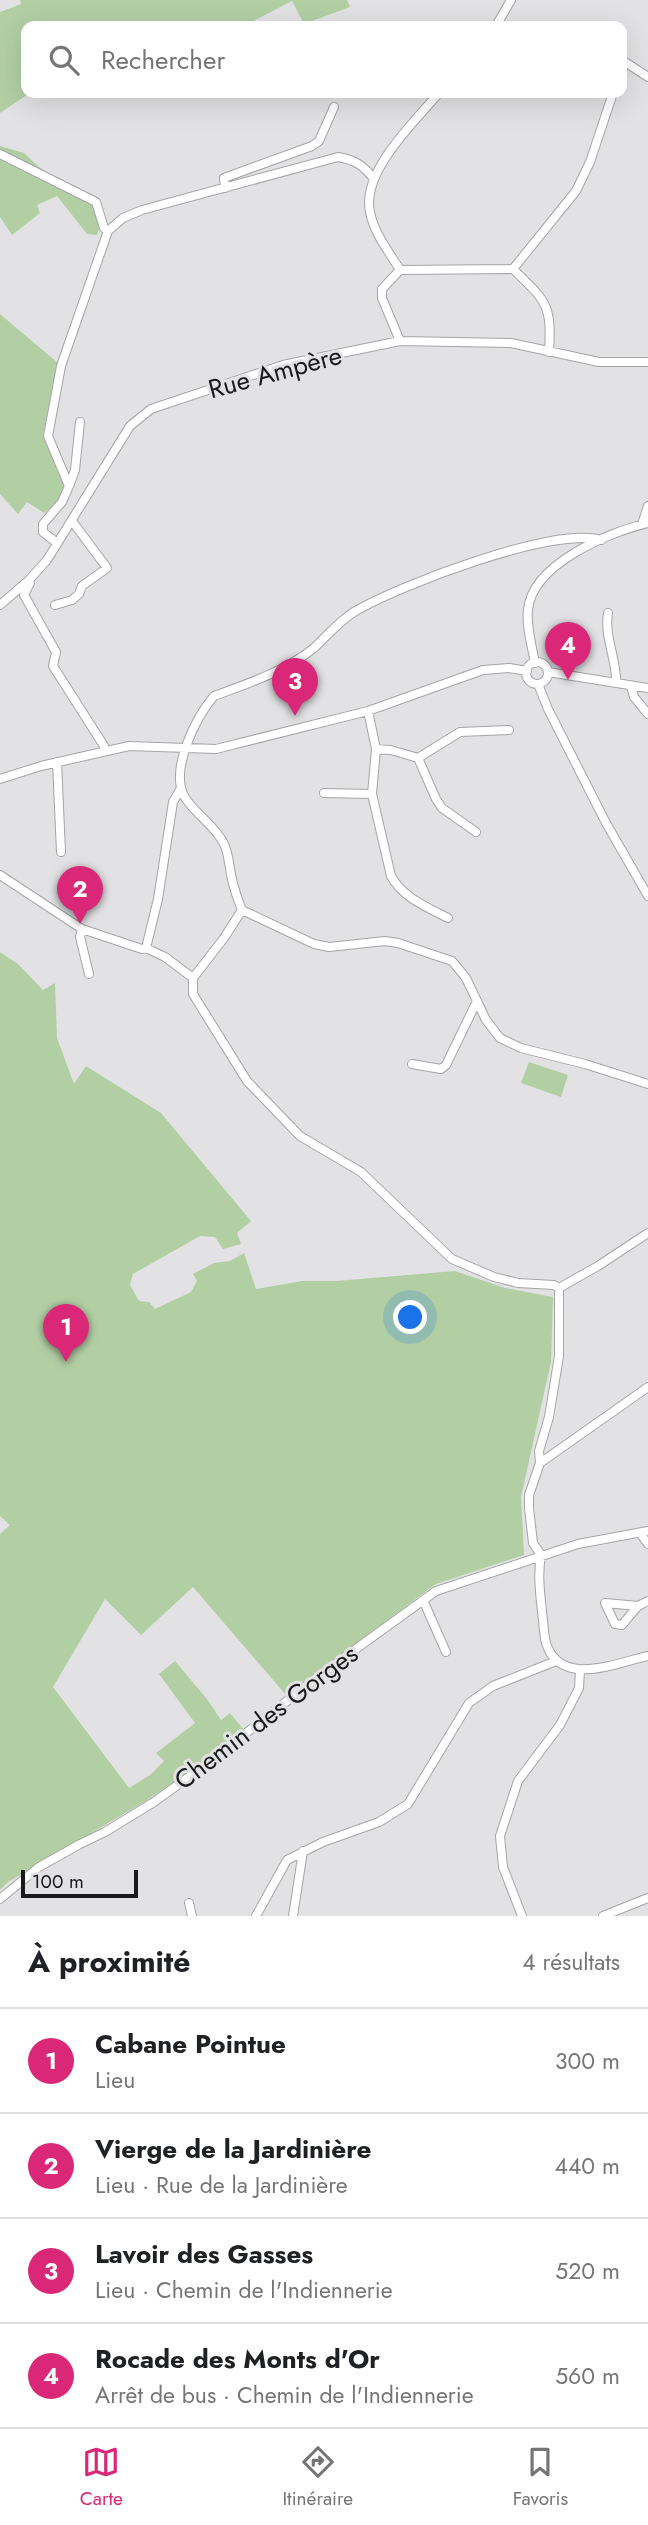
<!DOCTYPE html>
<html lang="fr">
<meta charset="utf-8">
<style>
:root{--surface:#fff;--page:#f2f2f2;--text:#202124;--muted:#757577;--line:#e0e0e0;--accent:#db2777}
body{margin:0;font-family:Jost,sans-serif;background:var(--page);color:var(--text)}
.scale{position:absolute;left:21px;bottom:18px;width:117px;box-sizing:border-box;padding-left:7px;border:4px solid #191a1a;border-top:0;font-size:19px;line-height:24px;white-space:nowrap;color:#191a1a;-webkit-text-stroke:5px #e2e2e4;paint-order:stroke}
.you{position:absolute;left:411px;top:1318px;width:24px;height:24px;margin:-18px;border:5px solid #fff;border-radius:50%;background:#1a73e8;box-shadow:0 0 0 10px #1a73e833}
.badge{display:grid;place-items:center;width:46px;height:46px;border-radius:50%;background:var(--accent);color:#fff;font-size:23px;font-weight:700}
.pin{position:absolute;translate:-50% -58px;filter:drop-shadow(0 2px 4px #0008)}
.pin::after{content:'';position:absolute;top:37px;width:24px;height:21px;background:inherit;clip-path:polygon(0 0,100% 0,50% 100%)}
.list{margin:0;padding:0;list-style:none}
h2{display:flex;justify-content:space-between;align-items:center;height:91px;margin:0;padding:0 28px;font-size:30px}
h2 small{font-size:23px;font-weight:400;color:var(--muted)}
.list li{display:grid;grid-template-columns:46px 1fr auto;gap:21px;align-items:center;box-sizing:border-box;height:105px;padding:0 28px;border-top:2px solid var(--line)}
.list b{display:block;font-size:26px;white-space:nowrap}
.list p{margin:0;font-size:23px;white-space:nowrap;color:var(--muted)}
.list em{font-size:23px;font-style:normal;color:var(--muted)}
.icon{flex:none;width:38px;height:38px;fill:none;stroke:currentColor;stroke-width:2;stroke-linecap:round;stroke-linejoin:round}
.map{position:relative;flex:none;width:648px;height:1916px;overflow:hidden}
.search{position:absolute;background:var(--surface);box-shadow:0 7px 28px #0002;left:21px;right:21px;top:21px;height:77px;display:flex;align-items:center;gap:18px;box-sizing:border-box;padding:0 24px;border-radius:14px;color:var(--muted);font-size:26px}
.sheet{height:511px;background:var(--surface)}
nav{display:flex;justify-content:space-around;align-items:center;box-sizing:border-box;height:98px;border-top:2px solid var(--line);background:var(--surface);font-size:19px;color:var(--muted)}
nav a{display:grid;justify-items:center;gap:4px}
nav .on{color:var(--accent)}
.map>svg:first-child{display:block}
.green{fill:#b2cfa4}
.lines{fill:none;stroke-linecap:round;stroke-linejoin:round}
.minor-casing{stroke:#a5a5a6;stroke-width:10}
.minor{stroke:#fff;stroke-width:8}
.labels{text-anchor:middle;stroke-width:6;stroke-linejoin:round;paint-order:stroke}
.street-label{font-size:26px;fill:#191a1a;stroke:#e2e2e4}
</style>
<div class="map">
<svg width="648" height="1916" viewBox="0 0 648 1916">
<rect width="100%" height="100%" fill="#e2e2e4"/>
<path class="green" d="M20,0H347L350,7L304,24L292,1L244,26H26V93H30L0,113V12L21,4Z
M0,146L24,153L62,188L94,204L100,225L97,235L87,234L57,196L37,205L40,213L12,235L0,217Z
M0,314L58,363L43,434L65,485L57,503L44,513L27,502L18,514L0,494Z
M0,952L18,964L43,990L55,983L57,1038L74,1084L86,1066L161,1113L251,1221L237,1233L241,1244L223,1249L215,1237L200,1236L133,1274L130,1285L139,1301L149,1302L155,1309L191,1292L197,1281L193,1274L214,1263L230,1261L244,1253L256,1289L302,1281H336L455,1271L505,1288L553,1297L551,1362L521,1497L524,1555L436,1584L286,1695L193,1587L141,1635L105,1599L53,1687L129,1788L150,1775L164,1761L156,1753L195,1723L159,1674L175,1661L207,1699L221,1720L230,1713L243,1729L193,1769L144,1802L8,1882L0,1890V1534L10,1525L0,1516Z
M529,1062L568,1075L561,1097L521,1083Z"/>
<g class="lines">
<g class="minor-casing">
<path id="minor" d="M496,26L511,0
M622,69L625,62L648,77
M0,154L96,202L104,228L108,231
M225,188L224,178L312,146L319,141L334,107
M513,269L576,191L590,162L613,93
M513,269C546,301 552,304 549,352
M400,270C389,252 374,233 370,212C361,172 415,121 439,93
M400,341L382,298V289L400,270L513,269
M69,486L75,470L80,422
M642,524L648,506
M57,543L43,532V524L62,502L69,486L48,436L61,366L108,231L123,218L142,210L338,157C355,160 363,165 374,179
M30,583L24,595L56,652L53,666L104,746L105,751
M0,605L29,580L47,560L130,426L151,409L283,365L400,341L511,343L599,362H648
M55,605L72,600L79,594L82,586L107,568L72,521
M608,613C604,638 617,659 616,683
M526 673a11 11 0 1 1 22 0a11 11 0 1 1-22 0Z
M535,663C532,646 526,627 528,610C532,564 609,532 648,523
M548,672L648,688
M538,684L548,709L606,823L648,896
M631,686L634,697L648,714
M368,711L376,749L372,794L391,876C403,898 427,907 448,918
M376,749L391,750L418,758L436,799L442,808L476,832
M418,758L460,732L509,730
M57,762L61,852
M0,779L41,766L129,746L216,749L368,711L483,670L509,668L527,671
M324,793L372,794
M0,875L82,929L142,949L146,948L165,957L193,978
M242,910L314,944L329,947L385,941L398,943L452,961L466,978L486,1020L500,1038L521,1048L585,1064L648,1084
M82,929L80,937L89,974
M146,948L158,899L173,802L181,788
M193,978L224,938L242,910C238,900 234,889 232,879C229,867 229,852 223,842C213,824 194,813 184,796C170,769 196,717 214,696C249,683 284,672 314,648C327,636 338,622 354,612C397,586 554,526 601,540
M193,978V994L247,1081L300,1136L361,1172L452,1259L494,1277L518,1283L554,1285L559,1288V1356L549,1417L539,1451L540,1463
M412,1064L441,1069L446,1065L477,1001
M559,1288L598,1266L648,1233
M648,1387L540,1463L529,1495V1508L533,1543L541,1555C537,1578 541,1599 543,1621C544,1628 544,1636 546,1643C560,1688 616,1663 648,1656
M640,1533L648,1544
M423,1600L446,1652
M638,1606L605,1603L615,1624L622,1625L638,1606L648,1601
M0,1899L39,1867L80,1844L105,1832L154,1802L204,1766L324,1672L436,1591L578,1544L648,1531
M189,1903L192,1916
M256,1916L287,1860L323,1842L379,1822L408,1804L469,1703L493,1686L556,1661
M293,1916L303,1851
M522,1916L503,1867L500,1836L518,1781L560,1725L579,1688L580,1670
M603,1916L648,1898"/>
</g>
<use href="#minor" class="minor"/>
</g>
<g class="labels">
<g class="street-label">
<text transform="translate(275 372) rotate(-15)" y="9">Rue Ampère</text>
<text transform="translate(266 1717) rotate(-37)" y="9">Chemin des Gorges</text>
</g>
</g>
</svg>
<div class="scale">100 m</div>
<div class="you"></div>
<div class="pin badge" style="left:66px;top:1362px">1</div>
<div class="pin badge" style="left:80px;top:924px">2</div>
<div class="pin badge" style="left:295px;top:716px">3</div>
<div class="pin badge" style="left:568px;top:680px">4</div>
<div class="search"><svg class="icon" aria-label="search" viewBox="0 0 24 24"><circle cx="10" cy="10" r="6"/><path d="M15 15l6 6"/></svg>Rechercher</div>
</div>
<section class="sheet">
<h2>À proximité<small>4 résultats</small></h2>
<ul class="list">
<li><span class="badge">1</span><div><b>Cabane Pointue</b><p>Lieu</p></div><em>300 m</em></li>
<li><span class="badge">2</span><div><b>Vierge de la Jardinière</b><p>Lieu · Rue de la Jardinière</p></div><em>440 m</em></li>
<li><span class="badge">3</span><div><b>Lavoir des Gasses</b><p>Lieu · Chemin de l'Indiennerie</p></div><em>520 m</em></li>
<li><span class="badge">4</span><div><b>Rocade des Monts d'Or</b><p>Arrêt de bus · Chemin de l'Indiennerie</p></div><em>560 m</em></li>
</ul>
</section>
<nav>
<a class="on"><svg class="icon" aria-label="map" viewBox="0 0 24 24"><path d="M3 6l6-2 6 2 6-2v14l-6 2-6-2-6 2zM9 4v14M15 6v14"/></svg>Carte</a>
<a><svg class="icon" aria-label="directions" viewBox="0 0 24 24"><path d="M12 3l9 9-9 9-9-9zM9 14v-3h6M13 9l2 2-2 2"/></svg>Itinéraire</a>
<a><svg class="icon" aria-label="saved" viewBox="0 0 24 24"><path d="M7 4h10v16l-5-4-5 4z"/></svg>Favoris</a>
</nav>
